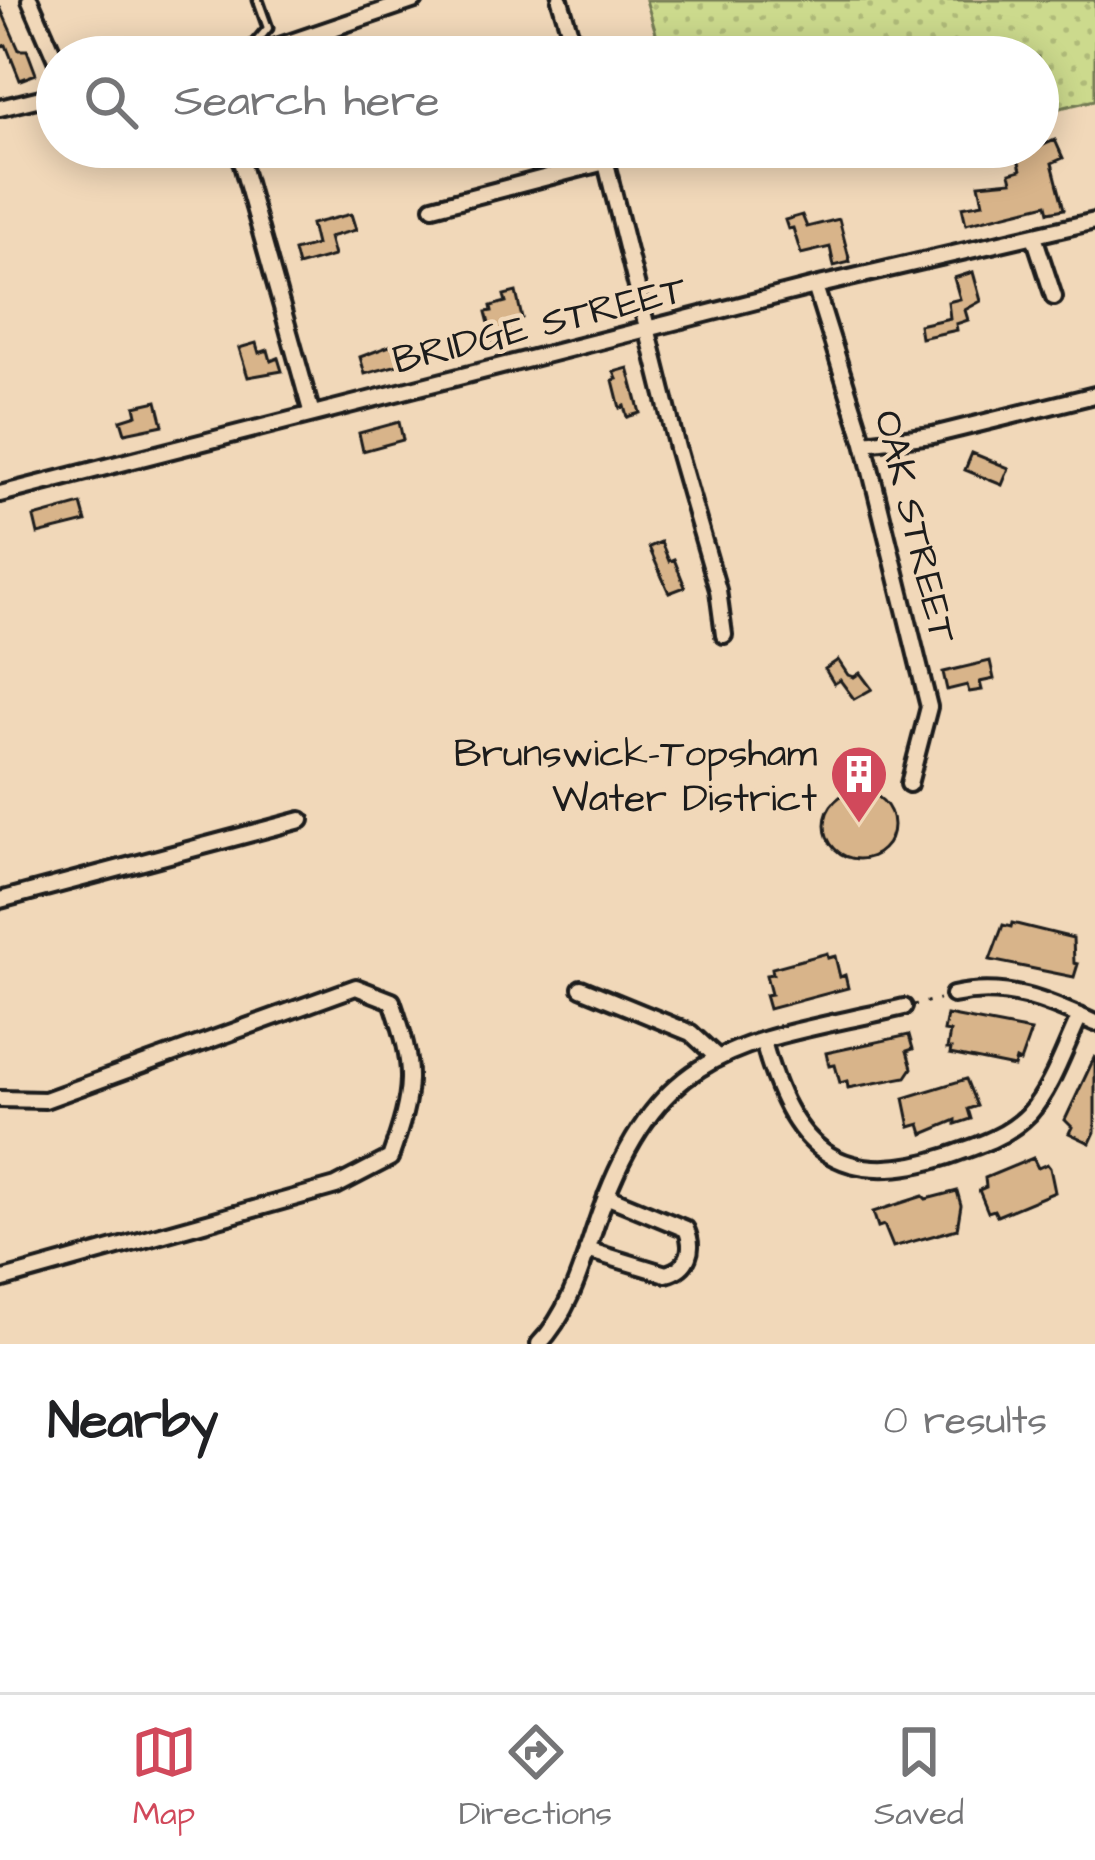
<!DOCTYPE html>
<style>
:root{--surface:#fff;--page:#f2f2f2;--text:#202124;--muted:#757577;--line:#e0e0e0;--accent:#d1495b}
body{margin:0;font-family:"Architects Daughter",sans-serif;background:var(--page);color:var(--text)}
.list{margin:0;padding:0;list-style:none}
h2{display:flex;justify-content:space-between;align-items:center;height:156px;margin:0;padding:0 48px;font-size:51px}
h2 small{font-size:39px;font-weight:400;color:var(--muted)}
.icon{flex:none;width:66px;height:66px;fill:none;stroke:currentColor;stroke-width:2;stroke-linecap:round;stroke-linejoin:round}
.map{position:relative;flex:none;width:1095px;height:1344px;overflow:hidden}
.search{position:absolute;background:var(--surface);box-shadow:0 6px 30px #0003;left:36px;right:36px;top:36px;height:132px;display:flex;align-items:center;gap:30px;box-sizing:border-box;padding:0 42px;border-radius:66px;color:var(--muted);font-size:45px}
.sheet{height:348px;background:var(--surface)}
nav{display:flex;justify-content:space-around;align-items:center;box-sizing:border-box;height:168px;border-top:3px solid var(--line);background:var(--surface);font-size:33px;color:var(--muted)}
nav a{display:grid;justify-items:center;gap:6px}
nav .on{color:var(--accent)}
.map>svg:first-child{display:block}
.grass{fill:url(#grass-dots);stroke:#747b54;stroke-width:3}
.building{fill:#d8b48a;stroke:#1c1c1c;stroke-width:3}
.lines{fill:none;stroke-linecap:round;stroke-linejoin:round}
.service-casing{stroke:#1c1c1c;stroke-width:15}
.minor-casing{stroke:#1c1c1c;stroke-width:22}
.path{stroke:#1c1c1c;stroke-width:3;stroke-dasharray:3 9;stroke-linecap:butt}
.service{stroke:#f1d8b9;stroke-width:6}
.minor{stroke:#f1d8b9;stroke-width:14}
.labels{text-anchor:middle;stroke-width:9;stroke-linejoin:round;paint-order:stroke}
.street-label{font-size:39px;fill:#1c1c1c;stroke:#f1d8b9}
.poi-label{font-size:39px;fill:#1c1c1c;stroke:#f1d8b9;text-anchor:end}
</style>
<div class="map">
<svg width="1095" height="1344" viewBox="0 0 1095 1344">
<defs>
<pattern id="grass-dots" width="8" height="8" patternUnits="userSpaceOnUse" patternTransform="scale(3)"><rect width="8" height="8" fill="#ccda8d"/><path d="M2 2h.1M6 6h.1" fill="none" stroke="#afba79" stroke-width="1.8" stroke-linecap="round"/></pattern>
</defs>
<rect width="100%" height="100%" fill="#f1d8b9"/>
<filter id="ink" filterUnits="userSpaceOnUse"><feTurbulence type="fractalNoise" baseFrequency=".00833" numOctaves="2"/><feDisplacementMap in="SourceGraphic" scale="24" xChannelSelector="R" yChannelSelector="G"/><feConvolveMatrix kernelMatrix="1 2 1 2 8 2 1 2 1" color-interpolation-filters="sRGB"/></filter>
<g filter="url(#ink)">
<path class="grass" d="M646,0H1095V100L1038,113V57H663Z
M720,147H889L819,163L744,164Z"/>
<path class="building" d="M0,7L19,50H27L36,74L20,80L6,45L0,47Z
M1055,140L1063,158L1052,163L1064,209L1049,212L1047,204L966,224L962,207L983,203L979,184L1012,181L1010,173L1021,170L1016,151L1028,147L1029,151Z
M351,214L356,230L329,237L334,256L298,266L294,251L316,245L311,224Z
M802,215L807,227L839,219L850,262L834,266L830,247L801,254L793,228L788,229L785,220Z
M973,272L981,301L965,310L968,320L956,324L957,330L921,338L919,325L950,318L948,302L960,299L954,278Z
M516,292L522,318L507,322L511,339L494,343L486,312L492,311L491,306L506,302L504,295Z
M403,341L409,362L365,374L360,357Z
M256,343L259,353L268,350L271,361L278,358L282,371L248,377L239,348Z
M628,368L640,413L627,417L624,406L620,408L613,380L617,379L614,372Z
M157,401L163,425L125,433L121,420L137,415L135,406Z
M399,422L403,440L363,451L359,433Z
M972,453L1009,468L1002,485L965,470Z
M81,504L86,522L38,534L34,517Z
M661,542L669,561L674,559L685,587L669,593L649,547Z
M838,660L848,675L854,677L860,673L872,689L854,699L840,680L834,684L825,669Z
M990,661L994,679L980,682L982,690L969,692L967,685L947,690L943,672Z
M825 825a34 34 0 1 1 68 0a34 34 0 1 1-68 0Z
M1012,923L1073,938L1074,963L1078,964L1074,977L990,960L1003,925L1011,927Z
M827,953L828,958L835,956L840,977L845,975L848,988L769,1009L765,995L771,994L766,975L773,974L772,968Z
M947,1015L1031,1031L1020,1062L1016,1060L1014,1067L950,1054L951,1049H947L950,1032L944,1031Z
M909,1035L913,1049L907,1051L912,1068L906,1077L848,1088L847,1081L840,1083L835,1065L829,1066L826,1053Z
M1095,1056V1132L1090,1143L1069,1133L1072,1127L1065,1120Z
M966,1079L977,1106L968,1109L971,1119L956,1124V1120L923,1134L920,1124L910,1127L904,1098Z
M1033,1158L1038,1168L1047,1164L1050,1168L1055,1192L997,1216L994,1210L988,1212L979,1190L986,1187L985,1178Z
M957,1191L961,1205L957,1229L893,1247L884,1225L878,1227L873,1212L923,1196L926,1199Z"/>
<g class="lines">
<g class="service-casing">
<path id="service" d="M251,48L268,28L258,0"/>
</g>
<g class="minor-casing">
<path id="minor" d="M30,0L57,62
M560,0L577,57
M223,57L265,51L415,0
M0,108L57,94
M237,147L312,414
M602,147L677,448L718,590L724,635
M433,207L605,162
M1034,236L1054,297
M815,286L864,443L929,707L909,784
M864,443L933,435L1095,395
M0,494L815,286L1095,221
M0,900L301,820
M581,988L691,1033L717,1057
M953,995C1006,983 1047,1001 1095,1023
M763,1041C791,1145 836,1193 948,1156C977,1146 1007,1137 1029,1114C1052,1088 1065,1047 1080,1016
M0,1099L45,1100L356,987L392,1001C416,1069 414,1090 390,1158L336,1186L0,1280
M587,1250L666,1274C689,1268 695,1249 686,1229L606,1196
M539,1344C573,1309 585,1254 601,1210C663,1040 747,1044 904,1007"/>
</g>
<path class="path" d="M914,1005L939,999"/>
<use href="#service" class="service"/>
<use href="#minor" class="minor"/>
</g>
</g>
<defs>
<g id="building-pin" transform="scale(3)"><path d="M0 17L-7.5 6A9.5 9.5 0 1 1 7.5 6Z" fill="#d1495b" stroke="#f1d8b9"/><path d="M-4-6H4V6H1V3H-1V6H-4ZM-2.5-4.3h1.7v1.8h-1.7ZM.8-4.3h1.7v1.8H.8ZM-2.5-1h1.7V.8h-1.7ZM.8-1h1.7V.8H.8Z" fill="#fff"/></g>
</defs>
<g fill-rule="evenodd">
<use href="#building-pin" x="859" y="774"/>
</g>
<g class="labels">
<g class="street-label">
<text transform="translate(539 323) rotate(-14)" y="14">BRIDGE STREET</text>
<text transform="translate(917 526) rotate(76)" y="14">OAK STREET</text>
</g>
<g class="poi-label">
<text x="817" y="766">Brunswick-Topsham<tspan x="817" dy="45">Water District</tspan></text>
</g>
</g>
</svg>
<div class="search"><svg class="icon" aria-label="search" viewBox="0 0 24 24"><circle cx="10" cy="10" r="6"/><path d="M15 15l6 6"/></svg>Search here</div>
</div>
<section class="sheet">
<h2>Nearby<small>0 results</small></h2>
<ul class="list">
</ul>
</section>
<nav>
<a class="on"><svg class="icon" aria-label="map" viewBox="0 0 24 24"><path d="M3 6l6-2 6 2 6-2v14l-6 2-6-2-6 2zM9 4v14M15 6v14"/></svg>Map</a>
<a><svg class="icon" aria-label="directions" viewBox="0 0 24 24"><path d="M12 3l9 9-9 9-9-9zM9 14v-3h6M13 9l2 2-2 2"/></svg>Directions</a>
<a><svg class="icon" aria-label="saved" viewBox="0 0 24 24"><path d="M7 4h10v16l-5-4-5 4z"/></svg>Saved</a>
</nav>
